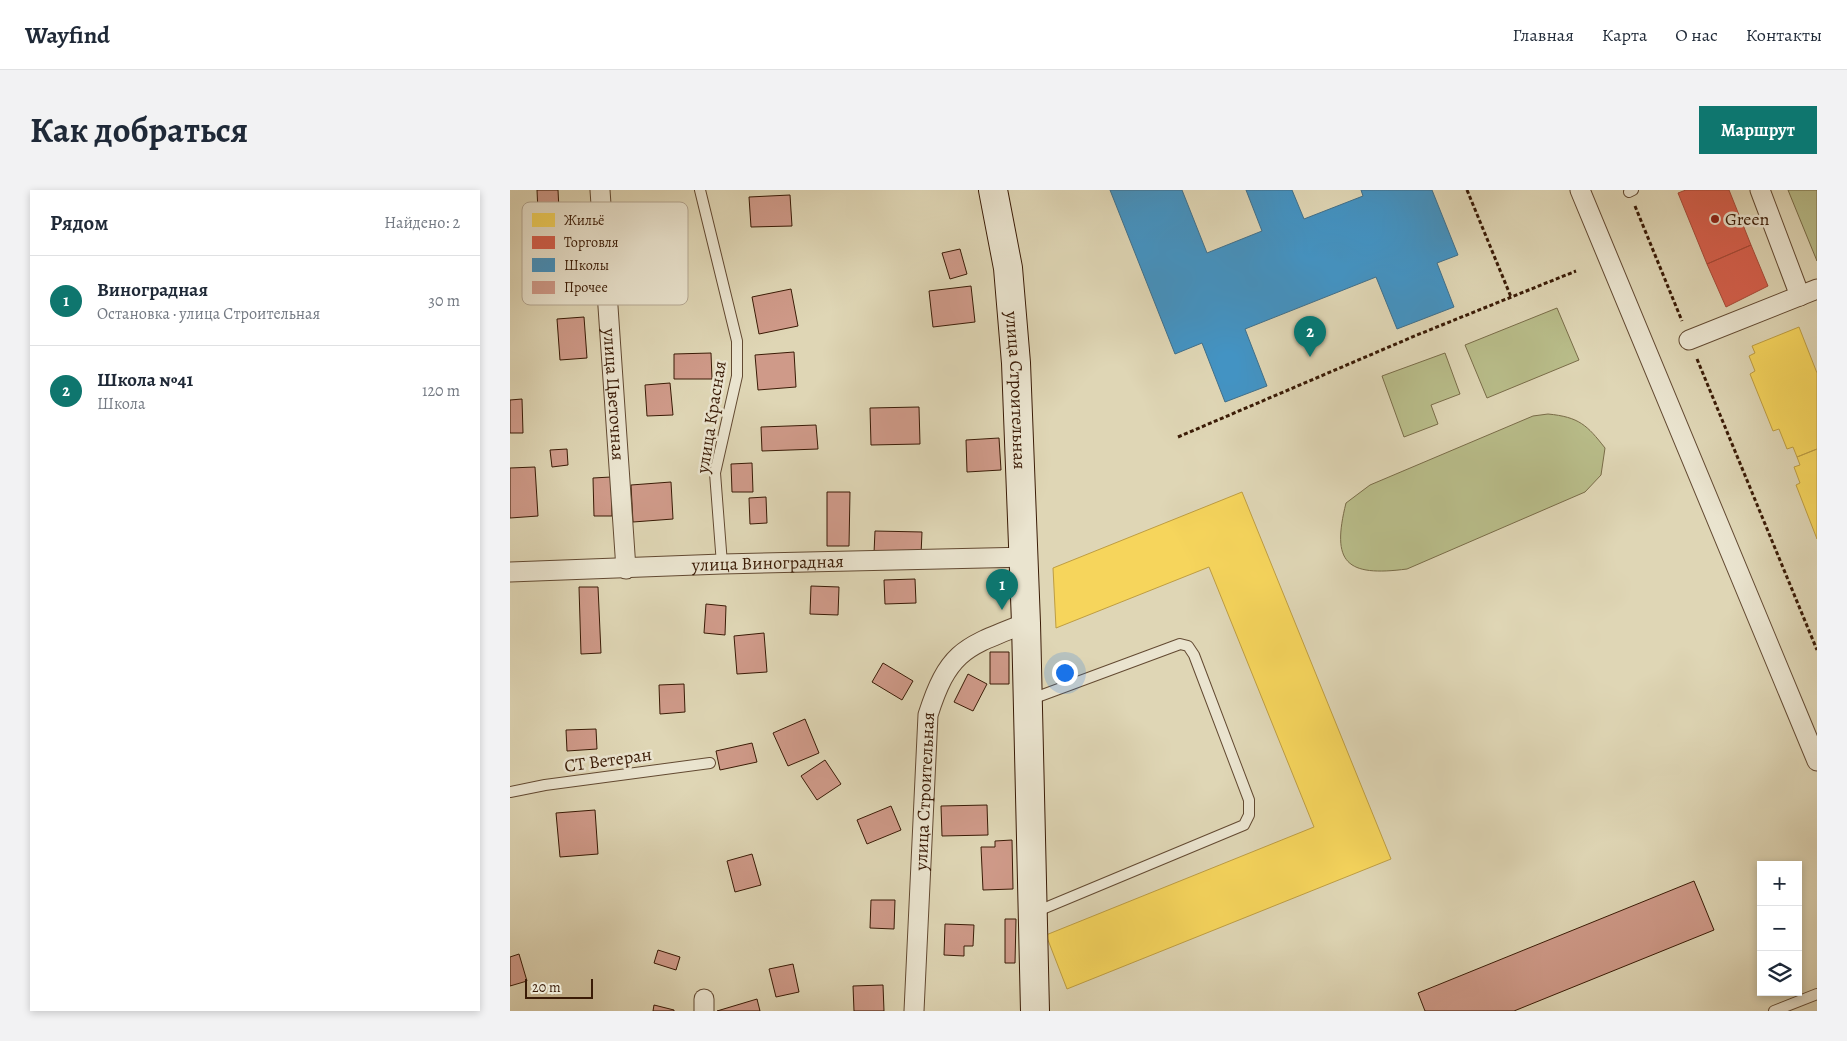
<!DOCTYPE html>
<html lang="ru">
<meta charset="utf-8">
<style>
:root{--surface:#fff;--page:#f2f2f3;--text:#1f2937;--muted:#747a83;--line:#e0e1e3;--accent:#0f766e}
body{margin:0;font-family:Alegreya,serif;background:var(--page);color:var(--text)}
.controls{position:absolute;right:15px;bottom:15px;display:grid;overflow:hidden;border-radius:0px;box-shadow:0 2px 8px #0003}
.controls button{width:45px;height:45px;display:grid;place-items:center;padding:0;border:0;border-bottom:1px solid var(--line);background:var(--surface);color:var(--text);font:25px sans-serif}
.scale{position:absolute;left:15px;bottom:12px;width:68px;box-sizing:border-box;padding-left:5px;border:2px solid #3a1b06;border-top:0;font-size:14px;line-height:18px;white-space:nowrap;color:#3a1b06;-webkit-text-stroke:4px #eae4cf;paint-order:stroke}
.you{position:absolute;left:554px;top:482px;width:18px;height:18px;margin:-12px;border:4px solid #fff;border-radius:50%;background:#1a73e8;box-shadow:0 0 0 8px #1a73e833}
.badge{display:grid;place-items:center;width:32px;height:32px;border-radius:50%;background:var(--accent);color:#fff;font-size:16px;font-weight:700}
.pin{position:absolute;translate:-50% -41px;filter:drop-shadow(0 1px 2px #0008)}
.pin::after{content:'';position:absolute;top:26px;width:18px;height:15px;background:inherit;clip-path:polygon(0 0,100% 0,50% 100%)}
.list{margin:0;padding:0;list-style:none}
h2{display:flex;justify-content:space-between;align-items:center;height:65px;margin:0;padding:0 20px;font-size:21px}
h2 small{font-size:16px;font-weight:400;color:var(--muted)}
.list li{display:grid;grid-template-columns:32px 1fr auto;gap:15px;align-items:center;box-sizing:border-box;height:90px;padding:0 20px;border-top:1px solid var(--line)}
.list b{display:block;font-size:19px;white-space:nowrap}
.list p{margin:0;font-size:16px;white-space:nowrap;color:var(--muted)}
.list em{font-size:16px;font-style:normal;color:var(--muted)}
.icon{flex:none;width:28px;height:28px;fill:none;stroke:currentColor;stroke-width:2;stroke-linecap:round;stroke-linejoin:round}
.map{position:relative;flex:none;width:1307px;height:821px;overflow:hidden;border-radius:0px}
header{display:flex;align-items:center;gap:30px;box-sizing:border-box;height:70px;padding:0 25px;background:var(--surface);border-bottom:1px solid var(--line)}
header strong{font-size:24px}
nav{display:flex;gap:28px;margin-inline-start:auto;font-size:18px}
.intro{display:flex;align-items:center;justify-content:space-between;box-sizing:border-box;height:120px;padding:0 30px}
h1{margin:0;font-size:35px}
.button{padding:12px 22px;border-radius:0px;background:var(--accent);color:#fff;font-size:18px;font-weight:700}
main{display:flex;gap:30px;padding:0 30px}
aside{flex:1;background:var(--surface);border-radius:0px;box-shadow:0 2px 8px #0003}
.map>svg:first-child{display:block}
.green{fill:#b8bc89;stroke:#796c48}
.homes{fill:#f6d55c;stroke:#be9d42}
.shops{fill:#d6604d;stroke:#a74b38}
.schools{fill:#4393c3;stroke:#406f8a}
.building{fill:#cf9a89;stroke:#3a1b06}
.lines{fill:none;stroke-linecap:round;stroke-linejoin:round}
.lane-casing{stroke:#634a32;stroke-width:12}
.street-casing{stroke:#634a32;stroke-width:21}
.secondary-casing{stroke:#3a1b06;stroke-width:30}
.path{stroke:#3a1b06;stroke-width:3;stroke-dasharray:4 2.5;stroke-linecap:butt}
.lane{stroke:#eae4cf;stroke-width:10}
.street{stroke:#eae4cf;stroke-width:19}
.secondary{stroke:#eae4cf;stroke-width:28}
.poi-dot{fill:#8f2418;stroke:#eae4cf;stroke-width:2}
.labels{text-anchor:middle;stroke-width:5;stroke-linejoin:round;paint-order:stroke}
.poi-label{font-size:18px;fill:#3a1b06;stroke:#eae4cf;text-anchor:start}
.street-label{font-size:18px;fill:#3a1b06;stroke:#eae4cf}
.key{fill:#eae4cf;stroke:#b5a893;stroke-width:1}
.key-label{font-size:14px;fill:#3a1b06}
</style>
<header>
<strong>Wayfind</strong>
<nav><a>Главная</a><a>Карта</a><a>О нас</a><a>Контакты</a></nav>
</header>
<div class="intro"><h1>Как добраться</h1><a class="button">Маршрут</a></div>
<main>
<aside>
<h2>Рядом<small>Найдено: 2</small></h2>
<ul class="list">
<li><span class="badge">1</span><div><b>Виноградная</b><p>Остановка · улица Строительная</p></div><em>30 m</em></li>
<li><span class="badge">2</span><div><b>Школа №41</b><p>Школа</p></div><em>120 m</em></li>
</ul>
</aside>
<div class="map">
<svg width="1307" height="821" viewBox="0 0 1307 821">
<rect width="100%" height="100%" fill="#dfd6b5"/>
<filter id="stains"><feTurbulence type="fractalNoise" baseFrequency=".004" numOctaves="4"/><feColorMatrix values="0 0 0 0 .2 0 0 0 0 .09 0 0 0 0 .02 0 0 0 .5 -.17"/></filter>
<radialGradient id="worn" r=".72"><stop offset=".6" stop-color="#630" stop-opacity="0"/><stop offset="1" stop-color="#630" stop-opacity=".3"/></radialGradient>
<path class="green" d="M1278,0H1307V71Z
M1047,118L1069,170L977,208L955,155Z
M935,163L950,204L921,215L928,234L894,247L872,186Z
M1038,224C1069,227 1077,235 1095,258L1091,285L1075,302L897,379C836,387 821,373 836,313L860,295L1023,226Z"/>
<path class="homes" d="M1289,137L1307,183V259L1287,267L1283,257L1277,259L1269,239L1263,241L1240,184L1245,181L1239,166L1245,163L1242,156Z
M1307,259V349L1286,295L1290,293L1284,277L1290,275L1287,267Z
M732,302L881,669L557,799L536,745L804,637L699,377L546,438L543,378Z"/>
<path class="shops" d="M1176,0H1219L1241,55L1197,74L1168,3Z
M1241,55L1258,96L1216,117L1197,74Z"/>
<path class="schools" d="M600,0H672L697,63L752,41L736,0H782L794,29L853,6L851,0H922L948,65L927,73L944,117L887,139L866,87L735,139L757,196L715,212L692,153L665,164Z"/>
<path class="building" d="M27,0H48L49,20L28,22Z
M280,5L282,36L241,37L239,7Z
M450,59L457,84L440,89L432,63Z
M461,96L465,132L423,137L419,101Z
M281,99L288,136L249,144L242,107Z
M74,127L77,168L50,170L47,129Z
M284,162L286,197L248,200L245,165Z
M201,163L202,189H164V164Z
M160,193L163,225L137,226L135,195Z
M12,209L13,243H0V210Z
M409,217L410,254L361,255L360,218Z
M306,235L308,259L252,261L251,237Z
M489,248L491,280L457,282L456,250Z
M57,259L58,275L42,277L40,260Z
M242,273L243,302H222L221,274Z
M25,277L28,326L0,328V278Z
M101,287L102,326H84L83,288Z
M161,292L163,329L123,332L121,295Z
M317,302H340L339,356H317Z
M256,307L257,333L240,334L239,308Z
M365,341L412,342L411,365L364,363Z
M405,389L406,413L375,414L374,390Z
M301,396L329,397L328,425L300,424Z
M69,397H88L91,463L71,464Z
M196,414L216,416L215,445L194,443Z
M254,443L257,482L227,484L224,446Z
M480,462H499V494H480Z
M373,473L403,491L392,510L362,492Z
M458,484L477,494L463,521L444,512Z
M174,494L175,522L150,524L149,495Z
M295,529L309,563L278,576L263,543Z
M86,539L87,559L57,561L56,540Z
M242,553L247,572L210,580L206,561Z
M315,570L331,594L307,610L291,586Z
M477,615L478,645L432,646L431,616Z
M381,616L391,640L357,654L347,630Z
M85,620L88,664L50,667L46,623Z
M502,650L503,699L473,700L471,657H485V651Z
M242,664L251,695L225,702L217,671Z
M1184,691L1204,740L1004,821H915L908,803Z
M361,710H385L384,739L360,738Z
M495,729H506L505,773H495Z
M435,734L464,735L463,756H454V766L434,765Z
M148,760L170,767L166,780L144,773Z
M9,764L17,791L0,796V767Z
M283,774L289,802L266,807L259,779Z
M373,795L374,821H344L343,796Z
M247,809L250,821H207Z
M144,815L164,820V821H143Z"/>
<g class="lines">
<g class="lane-casing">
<path id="lane" d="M190,0L227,151V186L205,283L212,374
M1119,2L1123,0
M519,510L670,454L678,456L684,465L739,610V625L734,635L523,723
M0,602L35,595L200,573
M1264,821L1307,804"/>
</g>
<g class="street-casing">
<g id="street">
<path id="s1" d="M90,0L116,379"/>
<path d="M1070,0L1307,571"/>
<path d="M1250,0L1290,106"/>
<path d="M1179,150L1307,99"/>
<path id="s2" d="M0,382L212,374L514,367"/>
<path d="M194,821V809"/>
<path id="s3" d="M404,821L418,525C439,459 456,457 516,433"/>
</g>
</g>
<g class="secondary-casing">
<g id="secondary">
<path id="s4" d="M483,0L498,78L506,173L516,433L525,821"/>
</g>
</g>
<path class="path" d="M957,0L1001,107
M1125,16L1172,131
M1187,169L1307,460
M668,247L907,145L1066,81"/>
<use href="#lane" class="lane"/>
<use href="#street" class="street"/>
<use href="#secondary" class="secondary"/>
</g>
<circle class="poi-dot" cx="1205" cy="29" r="5"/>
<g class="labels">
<g class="poi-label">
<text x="1215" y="35">Green</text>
</g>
<g class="street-label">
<text dy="6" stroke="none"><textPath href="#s4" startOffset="202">улица Строительная</textPath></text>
<text dy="6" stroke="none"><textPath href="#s1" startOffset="205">улица Цветочная</textPath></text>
<text transform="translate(201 227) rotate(-81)" y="6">улица Красная</text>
<text dy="6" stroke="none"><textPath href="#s2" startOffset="258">улица Виноградная</textPath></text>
<text transform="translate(98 570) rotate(-8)" y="6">СТ Ветеран</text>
<text dy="6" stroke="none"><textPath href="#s3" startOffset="220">улица Строительная</textPath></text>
</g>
</g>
<rect x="12" y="12" width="166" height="103" rx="8" class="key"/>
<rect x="22" y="23" width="23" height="14" fill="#f6d55c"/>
<rect x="22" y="46" width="23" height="13" fill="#d6604d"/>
<rect x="22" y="68" width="23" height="14" fill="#4393c3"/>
<rect x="22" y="91" width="23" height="13" fill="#cf9a89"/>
<g class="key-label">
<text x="54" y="35">Жильё</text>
<text x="54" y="57">Торговля</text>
<text x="54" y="80">Школы</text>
<text x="54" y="102">Прочее</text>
</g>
<rect width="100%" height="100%" filter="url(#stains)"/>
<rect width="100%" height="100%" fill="url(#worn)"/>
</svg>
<div class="controls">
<button>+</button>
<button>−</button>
<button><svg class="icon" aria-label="layers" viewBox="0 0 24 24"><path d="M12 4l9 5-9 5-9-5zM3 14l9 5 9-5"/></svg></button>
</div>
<div class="scale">20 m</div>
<div class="you"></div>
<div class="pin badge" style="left:492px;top:420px">1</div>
<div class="pin badge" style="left:800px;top:167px">2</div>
</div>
</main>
